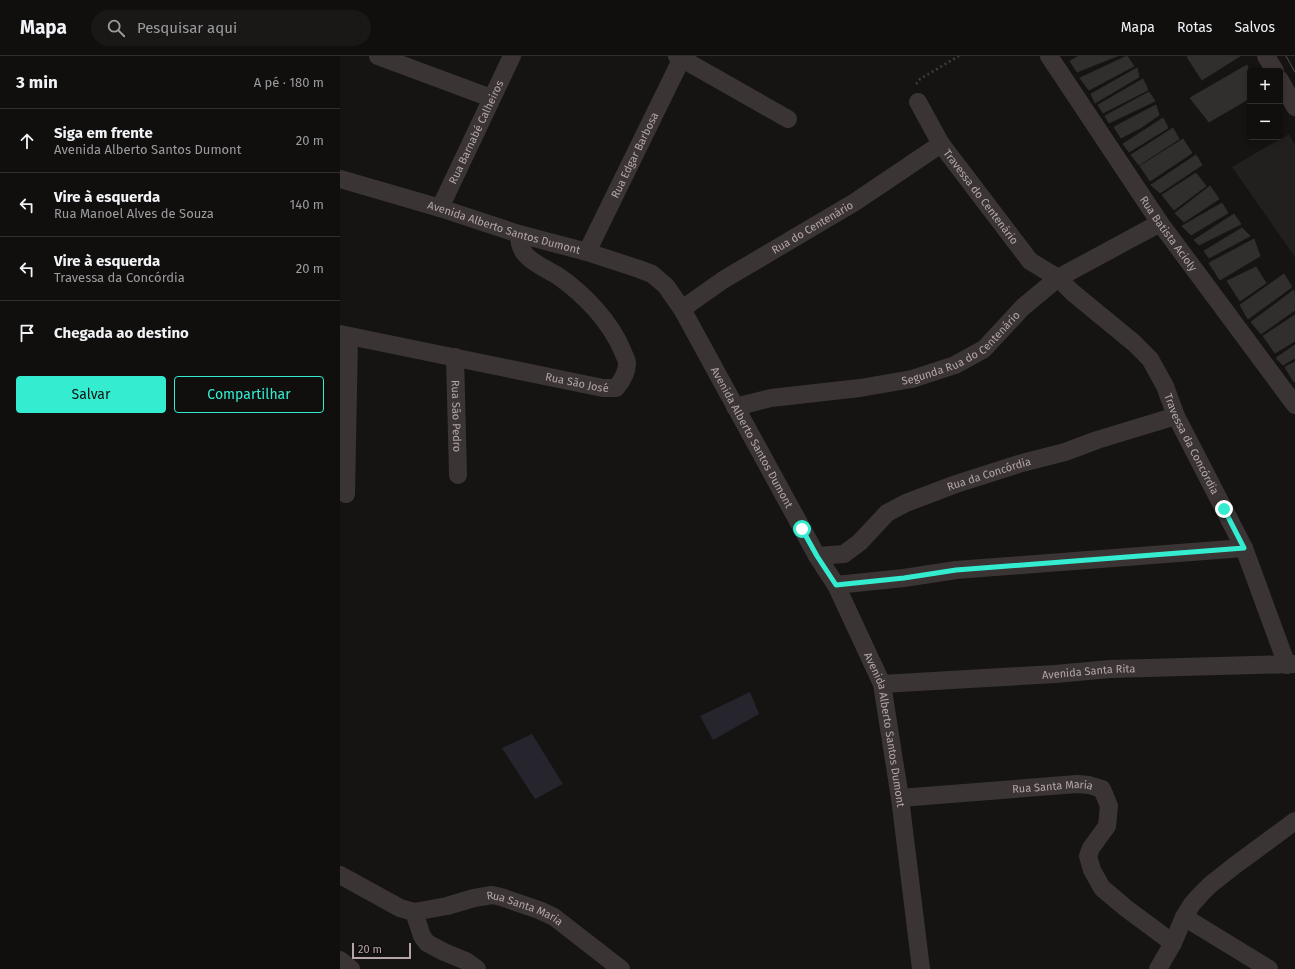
<!DOCTYPE html>
<html lang="pt">
<meta charset="utf-8">
<style>
:root{--surface:#100f0e;--page:#191817;--text:#f1f3f6;--muted:#9c9c9e;--line:#302f2e;--accent:#34edd1}
body{margin:0;font-family:"Fira Sans",sans-serif;background:var(--page);color:var(--text)}
.controls{position:absolute;right:12px;top:12px;display:grid;overflow:hidden;border-radius:4px;box-shadow:0 2px 6px #0003}
.controls button{width:36px;height:36px;display:grid;place-items:center;padding:0;border:0;border-bottom:1px solid var(--line);background:var(--surface);color:var(--text);font:20px sans-serif}
.scale{position:absolute;left:12px;bottom:10px;width:59px;box-sizing:border-box;padding-left:4px;border:2px solid #b5a5a7;border-top:0;font-size:11px;line-height:14px;white-space:nowrap;color:#b5a5a7;-webkit-text-stroke:3px #100f0e;paint-order:stroke}
.stop{position:absolute;width:12px;height:12px;margin:-9px;border:3px solid #34edd1;border-radius:50%;background:#fff}
.stop.end{background:#34edd1;border-color:#fff;box-shadow:0 1px 4px #0008}
.list{margin:0;padding:0;list-style:none}
h2{display:flex;justify-content:space-between;align-items:center;height:52px;margin:0;padding:0 16px;font-size:17px}
h2 small{font-size:13px;font-weight:400;color:var(--muted)}
.list li{display:grid;grid-template-columns:26px 1fr auto;gap:12px;align-items:center;box-sizing:border-box;height:64px;padding:0 16px;border-top:1px solid var(--line)}
.list b{display:block;font-size:15px;white-space:nowrap}
.list p{margin:0;font-size:13px;white-space:nowrap;color:var(--muted)}
.list em{font-size:13px;font-style:normal;color:var(--muted)}
.actions{display:flex;gap:8px;padding:12px 16px}
.actions a{flex:1;padding:9px 0;border:1px solid var(--accent);border-radius:4px;text-align:center;font-size:14px;color:var(--accent)}
.actions .main{background:var(--accent);color:#111}
.icon{flex:none;width:22px;height:22px;fill:none;stroke:currentColor;stroke-width:2;stroke-linecap:round;stroke-linejoin:round}
.map{position:relative;flex:none;width:955px;height:913px;overflow:hidden}
header{display:flex;align-items:center;gap:24px;box-sizing:border-box;height:56px;padding:0 20px;background:var(--surface);border-bottom:1px solid var(--line)}
header strong{font-size:19px}
nav{display:flex;gap:22px;margin-inline-start:auto;font-size:14px}
.search{width:280px;height:36px;background:var(--page);display:flex;align-items:center;gap:10px;box-sizing:border-box;padding:0 14px;border-radius:22px;color:var(--muted);font-size:15px}
main{display:flex}
aside{flex:1;background:var(--surface)}
.map>svg:first-child{display:block}
.built{fill:#22201f}
.green{fill:#26242d}
.building{fill:#312f2e;stroke:#312e2d}
.lines{fill:none;stroke-linecap:round;stroke-linejoin:round}
.path{stroke:#413b3b;stroke-width:2.5;stroke-dasharray:2 3;stroke-linecap:butt}
.minor{stroke:#3a3534;stroke-width:18}
.tram{stroke:#554e4e;stroke-width:1}
.route{stroke:#34edd1;stroke-width:5}
.labels{text-anchor:middle;stroke-width:3;stroke-linejoin:round;paint-order:stroke}
.street-label{font-size:11px;fill:#b5a5a7;stroke:#100f0e}
</style>
<header>
<strong>Mapa</strong>
<div class="search"><svg class="icon" aria-label="search" viewBox="0 0 24 24"><circle cx="10" cy="10" r="6"/><path d="M15 15l6 6"/></svg>Pesquisar aqui</div>
<nav><a>Mapa</a><a>Rotas</a><a>Salvos</a></nav>
</header>
<main>
<aside>
<h2>3 min<small>A pé · 180 m</small></h2>
<ul class="list">
<li><svg class="icon" aria-label="ahead" viewBox="0 0 24 24"><path d="M12 20V5M6 11l6-6 6 6"/></svg><div><b>Siga em frente</b><p>Avenida Alberto Santos Dumont</p></div><em>20 m</em></li>
<li><svg class="icon" aria-label="left" viewBox="0 0 24 24"><path d="M17 20v-9H6M10 6l-5 5 5 5"/></svg><div><b>Vire à esquerda</b><p>Rua Manoel Alves de Souza</p></div><em>140 m</em></li>
<li><svg class="icon" aria-label="left" viewBox="0 0 24 24"><path d="M17 20v-9H6M10 6l-5 5 5 5"/></svg><div><b>Vire à esquerda</b><p>Travessa da Concórdia</p></div><em>20 m</em></li>
<li><svg class="icon" aria-label="arrive" viewBox="0 0 24 24"><path d="M6 21V4h12l-3 4 3 4H6"/></svg><div><b>Chegada ao destino</b></div></li>
</ul>
<div class="actions"><a class="main">Salvar</a><a>Compartilhar</a></div>
</aside>
<div class="map">
<svg width="955" height="913" viewBox="0 0 955 913">
<rect width="100%" height="100%" fill="#151413"/>
<path class="built" d="M949,78L955,89V201L892,111Z"/>
<path class="green" d="M410,636L419,658L373,684L360,660Z
M192,678L223,728L195,743L162,692Z"/>
<path class="building" d="M739,0H777L737,16L730,5Z
M787,0L794,10L749,34L740,22Z
M850,0H900L862,24L847,1Z
M907,9L910,19V42L869,66L850,42Z
M797,12L799,21L755,47L751,38Z
M803,23L808,34L763,57L758,49Z
M809,36L815,45L769,67L765,60Z
M816,49L819,59L802,71L781,82L774,71Z
M823,62L828,72L789,96L783,88Z
M833,72L839,83L799,109L791,99Z
M843,83L852,97L810,125L800,110Z
M856,99L862,109L820,137L811,129Z
M856,117L866,130L834,154L822,139Z
M870,130L879,143L844,166L835,157Z
M882,147L888,157L851,179L842,170Z
M894,158L901,168L859,189L854,184Z
M902,172L910,180L869,202L864,195Z
M914,183L920,200L880,224L869,207Z
M916,211L926,227L900,245L887,225Z
M944,218L952,231L908,263L900,249Z
M954,234L955,254L921,278L911,266Z
M955,259V285L935,297L923,280Z
M955,289V302L943,309L936,302Z
M955,306V325L954,326L945,311Z"/>
<g class="lines">
<path class="path" d="M576,28L580,23L619,0"/>
<g class="minor">
<path d="M38,0L151,42"/>
<path d="M337,0L448,63"/>
<path id="s1" d="M709,0L820,167L955,349"/>
<path d="M926,0L935,15"/>
<path d="M940,24L955,51"/>
<path id="s2" d="M578,46L601,88L690,205L718,222L732,236L794,287L810,303L825,330L836,360L904,492L947,609"/>
<path id="s3" d="M0,123L100,152L179,178L247,196L299,213L312,218L326,230L342,253L477,500L496,529L542,628L560,742L581,913"/>
<path id="s4" d="M100,152L172,0"/>
<path id="s5" d="M247,196L342,2"/>
<path id="s6" d="M342,253L383,224L515,146L601,88"/>
<path id="s7" d="M0,278L263,332H276C282,325 287,316 287,307C287,304 284,299 283,296C271,266 244,238 218,220C207,213 193,208 185,198C180,192 179,186 179,178"/>
<path id="s8" d="M115,301L118,419"/>
<path id="s9" d="M395,351L431,342L520,332L572,323L615,309L644,293L683,251L718,222L820,167"/>
<path d="M6,438L9,280"/>
<path id="s10" d="M477,500L504,498L520,486L547,457L566,447L616,428L682,407L725,396L757,384L836,360"/>
<path d="M496,529L564,522L616,514L904,492"/>
<path id="s11" d="M542,628L715,618L770,613L955,608"/>
<path id="s12" d="M560,742L737,728L749,729L762,733L769,750L767,770L751,792L748,800L752,814L762,832L787,853L833,887"/>
<path d="M0,819L60,852L74,856L82,880L87,887L104,896L126,905L137,913"/>
<path id="s13" d="M74,856L107,850L134,842L152,839L161,841L199,854L214,861L281,913"/>
<path d="M844,861L929,913"/>
<path d="M0,904L11,913"/>
<path d="M818,913L833,887L844,861L852,848L861,838L870,829L894,810L955,765"/>
</g>
<path class="tram" d="M946,0L955,16"/>
</g>
<g class="lines">
<path class="route" d="M462,473L477,500L496,529L564,522L616,514L904,492L884,453"/>
</g>
<g class="labels">
<g class="street-label">
<text dy="4" stroke="none"><textPath href="#s4" startOffset="84">Rua Barnabé Calheiros</textPath></text>
<text dy="4" stroke="none"><textPath href="#s5" startOffset="108">Rua Edgar Barbosa</textPath></text>
<text dy="4" stroke="none"><textPath href="#s2" startOffset="114">Travessa do Centenário</textPath></text>
<text dy="4" stroke="none"><textPath href="#s3" startOffset="171">Avenida Alberto Santos Dumont</textPath></text>
<text dy="4" stroke="none"><textPath href="#s6" startOffset="154">Rua do Centenário</textPath></text>
<text dy="4" stroke="none"><textPath href="#s1" startOffset="214">Rua Batista Acioly</textPath></text>
<text dy="4" stroke="none"><textPath href="#s9" startOffset="238">Segunda Rua do Centenário</textPath></text>
<text dy="4" stroke="none"><textPath href="#s7" startOffset="242">Rua São José</textPath></text>
<text dy="4" stroke="none"><textPath href="#s8" startOffset="59">Rua São Pedro</textPath></text>
<text dy="4" stroke="none"><textPath href="#s3" startOffset="519">Avenida Alberto Santos Dumont</textPath></text>
<text dy="4" stroke="none"><textPath href="#s2" startOffset="445">Travessa da Concórdia</textPath></text>
<text dy="4" stroke="none"><textPath href="#s10" startOffset="196">Rua da Concórdia</textPath></text>
<text dy="4" stroke="none"><textPath href="#s11" startOffset="207">Avenida Santa Rita</textPath></text>
<text dy="4" stroke="none"><textPath href="#s3" startOffset="843">Avenida Alberto Santos Dumont</textPath></text>
<text dy="4" stroke="none"><textPath href="#s12" startOffset="153">Rua Santa Maria</textPath></text>
<text dy="4" stroke="none"><textPath href="#s13" startOffset="115">Rua Santa Maria</textPath></text>
</g>
</g>
</svg>
<div class="controls">
<button>+</button>
<button>−</button>
</div>
<div class="scale">20 m</div>
<div class="stop" style="left:462px;top:473px"></div>
<div class="stop end" style="left:884px;top:453px"></div>
</div>
</main>
